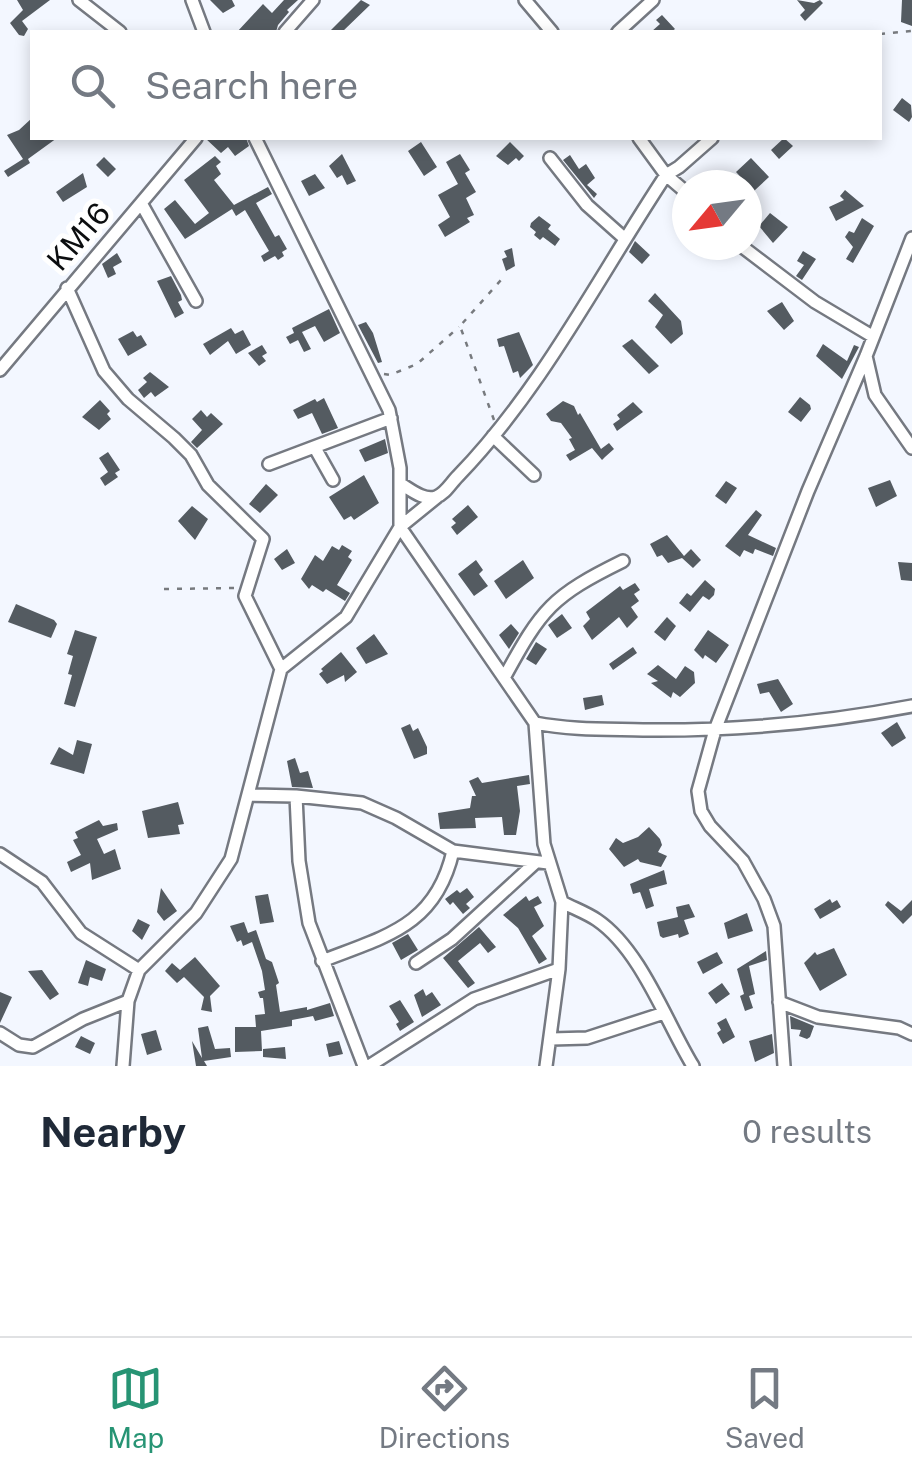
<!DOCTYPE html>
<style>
:root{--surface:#fff;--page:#f6f6f7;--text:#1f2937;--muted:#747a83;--line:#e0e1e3;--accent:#279474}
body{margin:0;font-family:"Public Sans",sans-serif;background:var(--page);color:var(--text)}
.compass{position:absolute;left:672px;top:170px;width:90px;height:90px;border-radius:50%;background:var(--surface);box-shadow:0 5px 15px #0003;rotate:241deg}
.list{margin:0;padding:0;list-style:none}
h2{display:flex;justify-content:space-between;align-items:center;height:130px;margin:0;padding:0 40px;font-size:42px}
h2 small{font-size:32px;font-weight:400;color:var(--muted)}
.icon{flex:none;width:55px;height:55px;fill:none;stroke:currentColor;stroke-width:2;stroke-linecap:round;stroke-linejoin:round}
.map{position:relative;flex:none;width:912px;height:1066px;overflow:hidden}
.search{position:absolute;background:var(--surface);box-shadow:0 5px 15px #0003;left:30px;right:30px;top:30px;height:110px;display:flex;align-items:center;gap:25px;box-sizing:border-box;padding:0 35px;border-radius:0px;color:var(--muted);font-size:38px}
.sheet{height:270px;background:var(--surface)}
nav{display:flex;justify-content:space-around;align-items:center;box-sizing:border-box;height:140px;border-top:2px solid var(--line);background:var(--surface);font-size:28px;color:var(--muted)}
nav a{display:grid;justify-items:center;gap:5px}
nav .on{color:var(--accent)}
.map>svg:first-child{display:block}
.building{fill:#545b61}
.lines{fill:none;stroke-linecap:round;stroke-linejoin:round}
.minor-casing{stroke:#757981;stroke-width:16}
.path{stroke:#777a7e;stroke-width:2.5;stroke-dasharray:5 8;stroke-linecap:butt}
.minor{stroke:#fff;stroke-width:11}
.labels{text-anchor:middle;stroke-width:10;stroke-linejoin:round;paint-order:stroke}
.street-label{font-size:30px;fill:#0b0d0f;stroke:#fff}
</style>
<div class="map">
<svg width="912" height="1066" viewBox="0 0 912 1066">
<rect width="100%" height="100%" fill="#f3f7ff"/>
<path class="building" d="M17,0H50L22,21L28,29L24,36L19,35L10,23L23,10Z
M210,0H232L235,6L223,13Z
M284,0H298L287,10L289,12L278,25L276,32H237L263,4L272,13Z
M361,0L370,5L342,32H329Z
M797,0L814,3L820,0L823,3L805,21L800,15L805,10Z
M902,0H912V26L901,22Z
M662,15L675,29L671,32H651L660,24L656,20Z
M902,98L911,105L912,117L909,122L893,110Z
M32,118V138H57L28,159L30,163L8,177L4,171L23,159L7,135L19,130Z
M205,138H246L249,146L235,156L228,147L221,153Z
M784,138L793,146L779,159L771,150Z
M421,142L437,167L424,176L408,151Z
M510,142L524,156L519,161L516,158L508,165L496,156Z
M342,154L356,181L347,185L342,175L337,178L329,166Z
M460,154L470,170L465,173L476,192L466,198L474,215L467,218L470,222L445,237L438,225L450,217L438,195L458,184L446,162Z
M570,155L579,169L586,164L595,178L587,185L597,194L594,198L563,160Z
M215,156L221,162L216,166L221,174L214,180L234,205L268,187L272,194L256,203L275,237L279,235L287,249L282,252L284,256L278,260L275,256L264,262L261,256L269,251L245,210L236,216L232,209L185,239L164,209L175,200L195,224L209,213L184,180Z
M104,157L116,169L108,177L96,165Z
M751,158L769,177L754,191L736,172Z
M83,173L87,187L63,202L56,192Z
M315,174L325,188L309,196L301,181Z
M845,190L864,206L836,221L829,207L844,200L840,196Z
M770,213L788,227L773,243L759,226Z
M539,216L551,225L548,229L560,239L555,246L543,237L540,240L534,235L536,232L530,227L531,223Z
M862,218L874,226L853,263L846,259L853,247L845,237L849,231L854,233Z
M635,241L650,255L642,264L629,252Z
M512,248L515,266L506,271L502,259L507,257L504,251Z
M803,251L816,259L802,280L796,276L804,265L797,261Z
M117,253L122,262L113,267L116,274L108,278L102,264Z
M171,276L181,295L182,300L178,302L184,313L175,318L157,281Z
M655,293L681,321L683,334L671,344L655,327L663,315L648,301Z
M782,302L794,321L784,330L767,311Z
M329,309L340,333L324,342L315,326L302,332L311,349L304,352L298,340L290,344L286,337L294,333L292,328Z
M366,322L373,333L382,362L378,363L358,325Z
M231,328L235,334L243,330L251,345L236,354L228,341L210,355L203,344Z
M133,331L137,337L141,335L147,345L128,356L118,339Z
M519,332L533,365L520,378L518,371L513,373L504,346L499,347L497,339Z
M632,339L659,366L649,374L622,346Z
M823,344L847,361L854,345L859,347L842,379L816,356Z
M262,345L267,353L262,356L266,361L259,366L248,353Z
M150,372L169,387L155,397L151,392L144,398L138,390L147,382L143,378Z
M800,397L810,405L811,409L801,422L788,412Z
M324,398L338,428L322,434L312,413L298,419L293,410L315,399L317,402Z
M100,400L110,411L107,414L111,419L99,430L82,417Z
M563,401L574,406L578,415L580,413L601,449L609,443L614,449L605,457L602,460L592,448L570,461L566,455L575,450L569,439L572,438L561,423L551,421L546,414Z
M633,402L643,412L617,431L613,424L620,419L617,415Z
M201,410L207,417L211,413L223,424L197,448L191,442L202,430L192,419Z
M385,439L388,453L365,462L359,450Z
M108,452L120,470L115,473L118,477L105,486L100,478L108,472L99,458Z
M364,475L379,503L354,520L351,516L344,520L329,497Z
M890,480L897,496L876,507L868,488Z
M726,481L737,488L726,504L715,496Z
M266,484L278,495L260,513L249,504Z
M468,505L478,517L457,535L451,527L456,523L452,519Z
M192,506L208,519L195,540L178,521Z
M756,510L762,515L748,535L776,548L773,556L755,549L753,554L744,550L740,557L725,546Z
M667,535L684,556L691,549L701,560L693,568L682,558L668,563L662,555L657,557L650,544Z
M342,545L352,551L348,557L352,560L337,585L350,593L345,601L326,589L323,592L312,585L309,589L301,579L315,555L323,561L332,546L339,550Z
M287,549L295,563L282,570L274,559Z
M476,560L483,570L479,574L488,586L474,596L458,574Z
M523,560L534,578L506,599L494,581Z
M898,562L912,563V581L901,580Z
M705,580L715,589L714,595L709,600L703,596L690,612L679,603L687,593L691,596Z
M635,583L640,590L634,594L639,601L631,607L638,617L627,628L619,617L592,640L583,626L590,619L586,612L620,586L623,590Z
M16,604L54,620L57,624L51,638L8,622Z
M562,614L572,628L557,638L548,625Z
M667,617L676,626L665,641L654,632Z
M511,624L519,633L509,649L499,635Z
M75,630L97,637L75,707L64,704L72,675L68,674L73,656L67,654Z
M708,630L729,645L716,663L705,655L703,659L694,650Z
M374,634L388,654L366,664L356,648Z
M536,642L547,649L536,665L526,659Z
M633,647L637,653L613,670L609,664Z
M341,652L357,672L345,682L344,675L327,684L319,674L323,671L321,669Z
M658,665L676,679L685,666L694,672L695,683L680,697L673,692L671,698L651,683L658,681L647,674Z
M778,679L793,704L781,712L769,692L760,694L757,684Z
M602,695L604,705L585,710L583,698Z
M897,722L906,738L892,747L881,733Z
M410,724L413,731L418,728L427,747V754L414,759L401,728Z
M77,740L92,744L84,774L50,764L59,747L73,755Z
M295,758L300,773L308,771L313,788L292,787L287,761Z
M529,775L530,784L517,786L520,811L516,835H504L502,817L475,818L476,828L440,829L438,813L470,808L472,796H476L469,781L478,777L482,783Z
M178,802L184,824L178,825L180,834L148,838L142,811Z
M99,820L103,826L117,823L118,830L97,839L104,854L115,849L121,869L92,880L90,863L71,872L67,862L81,855L73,840L78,838L75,832Z
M649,827L660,839L662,845L658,852L667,856L661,867L640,862L638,859L624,867L609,849L616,838L623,843L638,837Z
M664,870L667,884L649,889L654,906L646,909L640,892L633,894L630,884Z
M161,888L177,911L164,921L157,912Z
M467,888L474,897L466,904L470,908L463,914L453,902L450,905L445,899L457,890L460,893Z
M268,894L274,922L260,924L255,896Z
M526,896L529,901L538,896L542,903L534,907L544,926L532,936L547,959L539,964L518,928L503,915Z
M830,899L832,903L837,900L841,907L820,919L814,909Z
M912,900V915L903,924L885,905L888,901L901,911Z
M689,904L695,917L684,920L689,934L679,938L678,934L663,938L660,936L657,922L678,917L676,907Z
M747,913L753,931L728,939L724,923Z
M138,919L150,925L142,940L132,931Z
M244,922L248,933L256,930L266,959L272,962L279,983L276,985L280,1012L307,1007V1010L330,1003L334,1016L315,1021L313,1016L292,1020V1026L261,1031L262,1051L235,1052V1027H256L255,1015L265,1014L263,998H260L258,992L265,990L262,971L252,942L243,946L241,940L237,942L230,926Z
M479,927L496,947L488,953L480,943L458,961L475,983L468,988L443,958Z
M408,934L418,950L401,960L392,943Z
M834,948L847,975L820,991L804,963L815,952L817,955Z
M766,951L767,960L749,966L755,994L749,996L753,1008L745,1011L740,996L744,994L737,969Z
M717,952L723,963L703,974L697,962Z
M195,957L220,986L210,996L212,1012L201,1010L204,997L184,977L177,983L165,971L172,963L180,970Z
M86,960L106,969L102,981L90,977L88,986L78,983Z
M42,970L59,994L50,1000L28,971Z
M722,983L730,994L716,1004L708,993Z
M423,989L426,996L432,992L441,1005L422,1017L414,995Z
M0,992L12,997L0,1023Z
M400,1000L414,1022L400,1031L396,1024L399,1022L389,1006Z
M790,1016L814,1026L810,1037L807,1039L799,1036L801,1030L791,1029Z
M726,1018L735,1037L723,1044L717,1033L721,1030L717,1023Z
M208,1026L215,1049L230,1048L231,1057L204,1061L207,1066H196L192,1041L202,1058L198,1028Z
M156,1030L162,1050L147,1055L141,1034Z
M772,1034L774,1053L755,1062L749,1041Z
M81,1036L95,1043L90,1054L75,1047Z
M339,1041L343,1054L329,1057L326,1044Z
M285,1047L286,1059L263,1057V1049Z"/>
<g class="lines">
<g class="minor-casing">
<path id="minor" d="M79,0L120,32
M192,0L204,32
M525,0L552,32
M285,32L313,0
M618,32L653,0
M639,138L666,175L687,193
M550,158L587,205L624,238
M141,203L196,301
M740,245L815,302L872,336
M67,288L104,371L128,399L174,438L191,455L208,485L263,539L245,596L281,669
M866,356L875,395L912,448
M0,370L196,138
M493,436L534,475
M315,448L333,480
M269,464L391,418
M401,484C411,490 424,501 436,497C445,494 451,483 458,476C543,388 599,276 666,175L679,167L712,138
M437,497L400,527L535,723L544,844L562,902L559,969L546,1066
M504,678C542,608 552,596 623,561
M535,723C571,730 606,729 643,730C733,731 823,723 912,706
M248,795L296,796L362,803L396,818L453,851L548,863
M296,796L299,861L309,923L364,1066
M0,854L42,882L81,933L139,970
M562,902C573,908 587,913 597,920C641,950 666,1022 693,1066
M322,961C386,936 436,926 453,851
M416,963L452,939L535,863
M779,1002L818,1017L899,1028L912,1034
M0,1033L19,1045L33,1047L83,1019L128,1001
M551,1039L587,1038L664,1013
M123,1066L128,1001L139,970L196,913L231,859L281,669L346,617L400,527V468L389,410L255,138
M369,1066L474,999L559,969
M784,1066L774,926L764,899L743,861L710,826L701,811L698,791L715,730L808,491L866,356L912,238"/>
</g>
<path class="path" d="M880,34L912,31
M384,374L390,375L417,364L459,327
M494,420L460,326L501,280
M164,589L235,588"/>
<use href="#minor" class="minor"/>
</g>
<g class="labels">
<g class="street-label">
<text transform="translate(79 237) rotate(-49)" y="10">KM16</text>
</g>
</g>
</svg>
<svg class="compass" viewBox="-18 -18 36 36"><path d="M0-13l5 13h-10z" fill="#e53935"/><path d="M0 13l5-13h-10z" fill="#747a83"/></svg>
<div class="search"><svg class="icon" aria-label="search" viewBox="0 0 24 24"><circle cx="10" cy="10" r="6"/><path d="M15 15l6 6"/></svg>Search here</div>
</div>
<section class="sheet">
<h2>Nearby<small>0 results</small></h2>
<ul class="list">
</ul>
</section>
<nav>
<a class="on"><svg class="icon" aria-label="map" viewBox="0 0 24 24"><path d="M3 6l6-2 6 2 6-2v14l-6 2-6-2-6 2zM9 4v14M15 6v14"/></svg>Map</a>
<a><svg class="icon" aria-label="directions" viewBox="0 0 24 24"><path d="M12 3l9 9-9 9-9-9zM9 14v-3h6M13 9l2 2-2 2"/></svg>Directions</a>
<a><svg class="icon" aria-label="saved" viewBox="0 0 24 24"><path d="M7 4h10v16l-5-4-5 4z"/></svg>Saved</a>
</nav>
